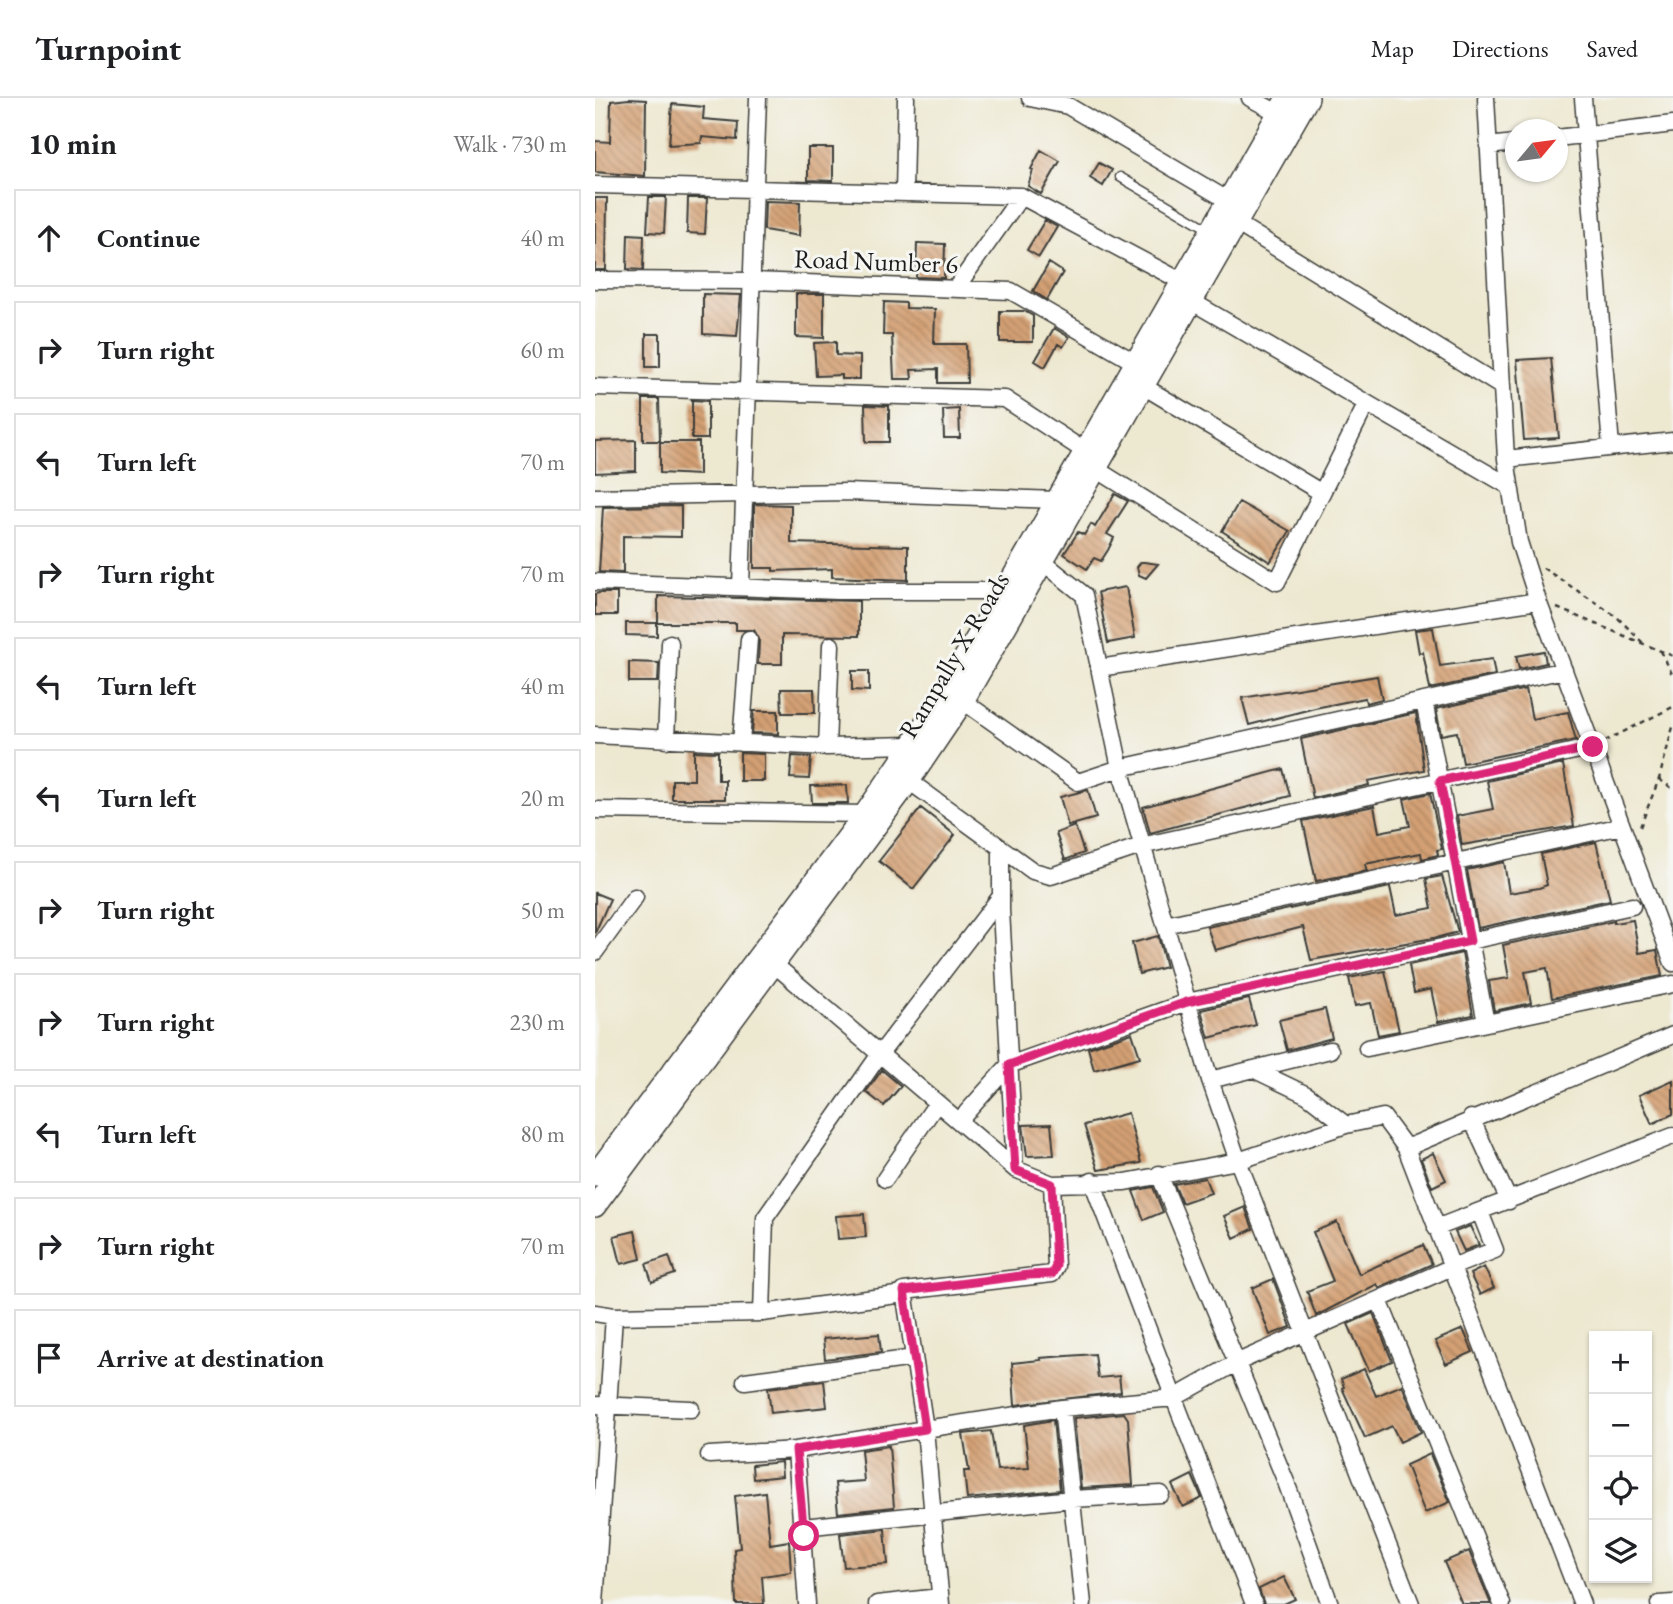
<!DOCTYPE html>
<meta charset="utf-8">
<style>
:root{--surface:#fff;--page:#f2f2f2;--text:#202124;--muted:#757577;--line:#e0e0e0}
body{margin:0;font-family:"EB Garamond",serif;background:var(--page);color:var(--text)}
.controls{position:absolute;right:21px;bottom:21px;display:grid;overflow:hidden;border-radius:0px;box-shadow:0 2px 5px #0004}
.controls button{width:63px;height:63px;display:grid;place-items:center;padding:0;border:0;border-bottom:2px solid var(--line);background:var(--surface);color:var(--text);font:35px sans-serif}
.compass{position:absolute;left:910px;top:21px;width:63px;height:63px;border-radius:50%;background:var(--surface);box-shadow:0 2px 5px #0004;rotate:61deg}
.stop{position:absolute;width:21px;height:21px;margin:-16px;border:5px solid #db2777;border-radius:50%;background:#fff}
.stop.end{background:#db2777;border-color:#fff;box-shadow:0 2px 7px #0008}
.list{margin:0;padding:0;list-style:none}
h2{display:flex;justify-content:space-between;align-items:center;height:91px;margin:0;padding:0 28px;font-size:30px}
h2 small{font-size:23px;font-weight:400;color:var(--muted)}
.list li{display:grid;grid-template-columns:46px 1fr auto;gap:21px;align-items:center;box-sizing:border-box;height:98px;margin:0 14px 14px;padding:0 14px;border:2px solid var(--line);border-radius:0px}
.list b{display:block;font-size:26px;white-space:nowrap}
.list em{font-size:23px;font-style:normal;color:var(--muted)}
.icon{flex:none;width:38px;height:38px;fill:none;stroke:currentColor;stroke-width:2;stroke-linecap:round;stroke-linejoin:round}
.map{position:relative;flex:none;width:1078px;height:1506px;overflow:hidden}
header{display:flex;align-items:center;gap:42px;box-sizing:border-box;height:98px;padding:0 35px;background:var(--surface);border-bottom:2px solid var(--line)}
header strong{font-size:33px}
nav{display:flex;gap:38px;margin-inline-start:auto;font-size:24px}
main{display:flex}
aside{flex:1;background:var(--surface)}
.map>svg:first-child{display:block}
.building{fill:url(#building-back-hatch)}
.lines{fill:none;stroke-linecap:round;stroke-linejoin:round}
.service-casing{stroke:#3b3b37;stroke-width:11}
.minor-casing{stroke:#3b3b37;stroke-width:19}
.secondary-casing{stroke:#3b3b37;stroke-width:24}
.path{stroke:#3b3b37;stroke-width:2.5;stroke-dasharray:5 5;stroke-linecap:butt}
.service{stroke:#fff;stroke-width:8}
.minor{stroke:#fff;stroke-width:16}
.secondary{stroke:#fff;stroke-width:21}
.route{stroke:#db2777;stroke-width:9}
.labels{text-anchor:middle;stroke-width:6;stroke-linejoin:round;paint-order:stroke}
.street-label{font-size:26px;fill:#1c1c1c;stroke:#f6f6f2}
</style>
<header>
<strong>Turnpoint</strong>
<nav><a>Map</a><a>Directions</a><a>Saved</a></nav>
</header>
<main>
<aside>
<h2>10 min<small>Walk · 730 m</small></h2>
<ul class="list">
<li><svg class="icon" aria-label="ahead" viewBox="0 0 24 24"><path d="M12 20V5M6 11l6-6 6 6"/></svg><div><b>Continue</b></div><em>40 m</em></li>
<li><svg class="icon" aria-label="right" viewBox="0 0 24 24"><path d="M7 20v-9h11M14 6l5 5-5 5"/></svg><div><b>Turn right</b></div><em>60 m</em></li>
<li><svg class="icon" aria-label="left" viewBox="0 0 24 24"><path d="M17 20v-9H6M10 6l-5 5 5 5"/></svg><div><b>Turn left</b></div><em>70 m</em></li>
<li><svg class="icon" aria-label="right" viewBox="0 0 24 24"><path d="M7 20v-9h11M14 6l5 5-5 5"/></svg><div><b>Turn right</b></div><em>70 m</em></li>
<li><svg class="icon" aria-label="left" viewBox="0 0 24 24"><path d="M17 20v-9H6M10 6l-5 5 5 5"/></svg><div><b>Turn left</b></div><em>40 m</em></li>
<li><svg class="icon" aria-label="left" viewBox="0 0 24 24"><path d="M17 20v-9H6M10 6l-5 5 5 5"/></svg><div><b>Turn left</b></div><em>20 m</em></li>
<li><svg class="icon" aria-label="right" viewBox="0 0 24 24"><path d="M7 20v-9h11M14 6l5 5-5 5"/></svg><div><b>Turn right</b></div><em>50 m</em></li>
<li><svg class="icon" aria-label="right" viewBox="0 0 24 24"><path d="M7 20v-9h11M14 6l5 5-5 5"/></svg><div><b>Turn right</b></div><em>230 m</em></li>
<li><svg class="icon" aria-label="left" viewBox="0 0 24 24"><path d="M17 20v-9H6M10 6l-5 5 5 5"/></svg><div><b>Turn left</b></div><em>80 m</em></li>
<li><svg class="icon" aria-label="right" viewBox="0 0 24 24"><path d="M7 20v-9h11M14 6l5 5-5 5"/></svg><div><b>Turn right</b></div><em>70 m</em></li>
<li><svg class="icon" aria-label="arrive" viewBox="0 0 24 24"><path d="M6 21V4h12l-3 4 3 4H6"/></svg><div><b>Arrive at destination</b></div></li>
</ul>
</aside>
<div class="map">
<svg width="1078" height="1506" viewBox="0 0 1078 1506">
<defs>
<pattern id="building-back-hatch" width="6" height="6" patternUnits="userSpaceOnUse" patternTransform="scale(1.75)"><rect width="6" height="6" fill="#d4a074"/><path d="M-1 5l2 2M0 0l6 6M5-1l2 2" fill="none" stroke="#ab825e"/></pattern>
</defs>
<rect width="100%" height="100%" fill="#f6f6f2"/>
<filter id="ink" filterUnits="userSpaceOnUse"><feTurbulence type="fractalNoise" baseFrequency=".0143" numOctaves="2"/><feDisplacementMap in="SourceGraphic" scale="14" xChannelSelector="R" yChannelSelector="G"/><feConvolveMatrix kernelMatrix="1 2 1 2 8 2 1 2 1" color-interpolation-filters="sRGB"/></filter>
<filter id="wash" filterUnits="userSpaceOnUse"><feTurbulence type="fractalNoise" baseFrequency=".00686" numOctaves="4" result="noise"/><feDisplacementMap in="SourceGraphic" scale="28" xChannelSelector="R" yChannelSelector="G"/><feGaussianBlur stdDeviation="1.57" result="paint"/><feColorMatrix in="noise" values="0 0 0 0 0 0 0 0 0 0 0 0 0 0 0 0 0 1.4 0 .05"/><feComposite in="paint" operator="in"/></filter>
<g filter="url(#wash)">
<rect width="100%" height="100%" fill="#ede8d0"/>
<g id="blocks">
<path class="building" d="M34,1L51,2L50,78L0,74V43L15,44L16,3Z
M77,6L109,9L108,21L143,24L142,42L107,39L106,45L74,47Z
M213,50H238V83L213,82Z
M446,52L465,63L446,96L433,88L438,72L436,71Z
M504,65L517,72L508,88L495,80Z
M54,99H71L69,135L52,134Z
M0,100H12L11,172H0Z
M93,100H112L110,136L92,135Z
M170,103L205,104L204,138L169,132Z
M450,122L462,129L444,159L432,152Z
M33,136L49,137L48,172L32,171Z
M322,145L350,146L349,180L321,179Z
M454,165L468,174L452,202L438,193Z
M108,196L146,197L142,238L108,236Z
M201,196H229V240L201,239Z
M289,204L311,205V210L340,211L339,246H371L372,285H343V271L316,272L317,281H299L297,237H288Z
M405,213H429L438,218V244H405Z
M459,230L474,239L468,249L463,246L450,269L440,263Z
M51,236H65V269H51Z
M241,244V257L265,258V281H247V277L221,278L219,245Z
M956,260L964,340L929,342L922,262Z
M48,301H64L65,343H48Z
M97,302L113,303V341H97Z
M270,307L294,308V344H271Z
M364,311L365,340H349L348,312Z
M41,342V373L0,375V343Z
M65,344H104V377L65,375Z
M520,396L533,403L512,436L519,440L513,452L506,463L499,460L492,471L469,456L483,434L489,437L496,426L500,429Z
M644,404L695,433L675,464L627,433Z
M159,406L196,407V445L313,448V482L237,479V471L178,473V470H159Z
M86,408V439L28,438V475L4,474L8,409Z
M546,464H549L563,466L551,480L544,477L542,469Z
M531,489L540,540L513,545L503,494Z
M4,495H22V517H0V496Z
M63,498L264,503V538L187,537V566H163L164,541L159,532H141V525H63Z
M31,525H62V538L31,537Z
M838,530L845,568L897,561L900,577L835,591L828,554L824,555L820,532Z
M949,553L951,565L924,571L921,558Z
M34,564L64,565L63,584H34Z
M257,573H274V593L257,592Z
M782,578L787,601L771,605L770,600L720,610L654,627L647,600Z
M186,591H219L220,615H187Z
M931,591L937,621L973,614L981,642L868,665L862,634L846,637L841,611Z
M159,613H183V636L157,635Z
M821,615L829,672L773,683L774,687L718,700L706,641Z
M99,653L123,654V682H130V701H77V682H99Z
M145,655L169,656V683H145Z
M197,658L216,659L214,681L195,680Z
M968,666L979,728L867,747L862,718L898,711L892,683Z
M688,671L695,698L555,735L548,709Z
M252,687L253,705H217L216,688Z
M493,692L501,720L473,728L465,699Z
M835,695L847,751L842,752L843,757L827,761L826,755L770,766L772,773L721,783L708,723L779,708L784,734L815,728L809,701Z
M326,710L360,737L318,791L284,763Z
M480,728L489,755L470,762L461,735Z
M1001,744L1015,802L883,830L872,772L909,764L914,795L944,790L952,787L946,756Z
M847,778L863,834L844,839L716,862L708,829L620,852L612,829L795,789L801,817L837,810L831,781Z
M0,795L15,801L0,835Z
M1038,822L1044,855L1062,852L1067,878L957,900L952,870L930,874L936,905L899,913L894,883L914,880L908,847L1019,823V825Z
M563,838L571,869L544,876L537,845Z
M867,855L878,917L843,924L836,891L819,895L814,867Z
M790,873L804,933L783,937L776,905L760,908L754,880Z
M654,901L661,927L614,940L606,912Z
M730,911L737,940L692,952L684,922Z
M537,935L545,959L499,972L493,950Z
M287,972L306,988L289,1008L271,994Z
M1078,982V1016L1057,1026L1044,997Z
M533,1015L546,1065L503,1072L489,1027Z
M456,1026L459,1057L432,1058L428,1027Z
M838,1055L851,1082L837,1089L826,1061Z
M610,1080L616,1095L587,1105L579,1086Z
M558,1089L568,1114L549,1122L538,1093Z
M650,1109L658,1131L639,1140L629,1118Z
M269,1116L271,1139L243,1141L241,1118Z
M742,1124L764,1176L828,1147L837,1166L784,1190L782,1186L721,1218L712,1193L738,1183L718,1134Z
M875,1128L884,1147L869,1153L860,1134Z
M40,1133L46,1161L26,1166L19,1138Z
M74,1158L80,1176L57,1184L51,1166Z
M889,1169L899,1190L885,1197L875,1176Z
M678,1181L696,1229L675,1237L657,1190Z
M778,1215L797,1263L774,1273L753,1226Z
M868,1231L878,1254L851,1266L840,1243Z
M284,1236L286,1254L230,1261L228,1241Z
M500,1256L503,1280L524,1278L526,1294L420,1307L417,1265L446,1262L445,1260Z
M769,1271L781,1298L807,1287L826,1334L805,1344L797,1328L770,1340L747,1290L749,1289L746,1281Z
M229,1283L232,1309L176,1315L173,1290Z
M529,1315L533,1321L538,1387L486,1390L479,1320Z
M458,1322L465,1392L372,1401L369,1373H374L368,1336L396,1333L402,1372L434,1370L429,1327Z
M294,1348L299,1409L243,1415L240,1385L269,1383L266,1352Z
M835,1356L855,1404L830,1415L811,1367Z
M186,1364L187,1378L158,1381L157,1367Z
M597,1377L607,1400L588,1409L577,1387Z
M170,1394L175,1446L194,1443L196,1474L167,1478L169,1506H141L139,1451L145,1450L140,1398Z
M290,1431L293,1466L249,1469L245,1436Z
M874,1453L896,1506H867L849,1464Z
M689,1479L700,1501L689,1506H669L664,1491Z"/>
</g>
</g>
<g filter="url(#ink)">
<use href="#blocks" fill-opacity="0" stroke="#3b3b37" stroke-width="2"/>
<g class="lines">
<g class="service-casing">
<path id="service" d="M525,79L615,132"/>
</g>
<g class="minor-casing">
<path id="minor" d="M435,0L473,8L634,103
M655,0L683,15
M891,0L911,361
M988,0L1016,349
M962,40L1078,26
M893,48L920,45
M0,87L426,98L586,183
M309,95L311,0
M641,125L907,289
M0,182L157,183L416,193L541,265
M361,190L426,98
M596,203L914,388
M548,288L727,395
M0,289L410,301L491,354
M1078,343L911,361L924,444L943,503L1078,865
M501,371L682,484L771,307
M0,399L252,394L462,402
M448,464L489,497L525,670L615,982L643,1063L816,1506
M0,484L243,493H410
M146,488L163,0
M504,570L943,503
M368,603L483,684L525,670L969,572
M829,603L891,925
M0,637L232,649L317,647
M71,642L75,545
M146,645L154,541
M232,649L236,547
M314,683L438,773L456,778L546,748L998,649
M0,712L270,716
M406,752V812L420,1071
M570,827L1027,728
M0,854L40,799
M180,867L420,1071L457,1086L530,1084L643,1063L751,1027L788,1019L811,1050
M772,950L1078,886
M658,971L712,997L751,1027
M615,982L735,952
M876,1020L914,1103
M364,1023L414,967L592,904L1037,808
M564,1076L691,1384L735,1506
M290,1081L342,1005
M457,1086L461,1168L457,1176L309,1193L330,1331L467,1310L579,1300L497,1083
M885,1114L900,1152L857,1169L987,1506
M841,1130L1078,1038
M784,1202L907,1506
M0,1215L19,1218L167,1215L309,1196
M167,1215L170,1120L285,956L406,798
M150,1283L319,1260
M0,1307L96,1311
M467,1310L488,1506
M201,1352L330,1331L346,1506
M114,1357L201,1352L212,1506
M208,1429L477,1401L566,1396
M0,1506L19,1218
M282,1506L345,1499
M659,1506L579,1300L643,1264L857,1169L811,1050L1078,937
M1064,1506L1078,1505"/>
</g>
<g class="secondary-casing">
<path id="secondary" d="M0,1077L270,716L317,647L410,493L692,0
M0,1108L314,683L368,603L713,0"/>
</g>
<path class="path" d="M948,470L1021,518L1048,545
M962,510L1078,558
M1066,553L1078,578
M1010,643L1078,609
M1064,681L1078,691
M1045,729L1064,681L1078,629"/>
<use href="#service" class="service"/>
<use href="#minor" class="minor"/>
<use href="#secondary" class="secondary"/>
</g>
</g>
<g class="lines" filter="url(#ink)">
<path class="route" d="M209,1438L201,1352L330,1331L309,1193L433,1177L457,1176L461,1168L457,1086L420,1072L414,967L592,904L875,843L845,683L998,649"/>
</g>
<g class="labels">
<g class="street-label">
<text transform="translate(281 163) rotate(2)" y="9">Road Number 6</text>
<text transform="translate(359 557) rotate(-59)" y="9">Rampally X Roads</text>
</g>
</g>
</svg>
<div class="controls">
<button>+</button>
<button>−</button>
<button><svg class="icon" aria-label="locate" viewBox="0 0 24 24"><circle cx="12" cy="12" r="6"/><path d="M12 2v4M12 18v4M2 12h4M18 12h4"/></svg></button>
<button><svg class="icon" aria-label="layers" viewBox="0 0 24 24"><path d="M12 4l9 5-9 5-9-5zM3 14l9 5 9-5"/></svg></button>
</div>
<svg class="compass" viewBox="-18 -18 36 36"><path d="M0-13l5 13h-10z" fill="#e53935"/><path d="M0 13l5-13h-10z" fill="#757577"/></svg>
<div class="stop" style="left:209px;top:1438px"></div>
<div class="stop end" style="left:998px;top:649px"></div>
</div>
</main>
